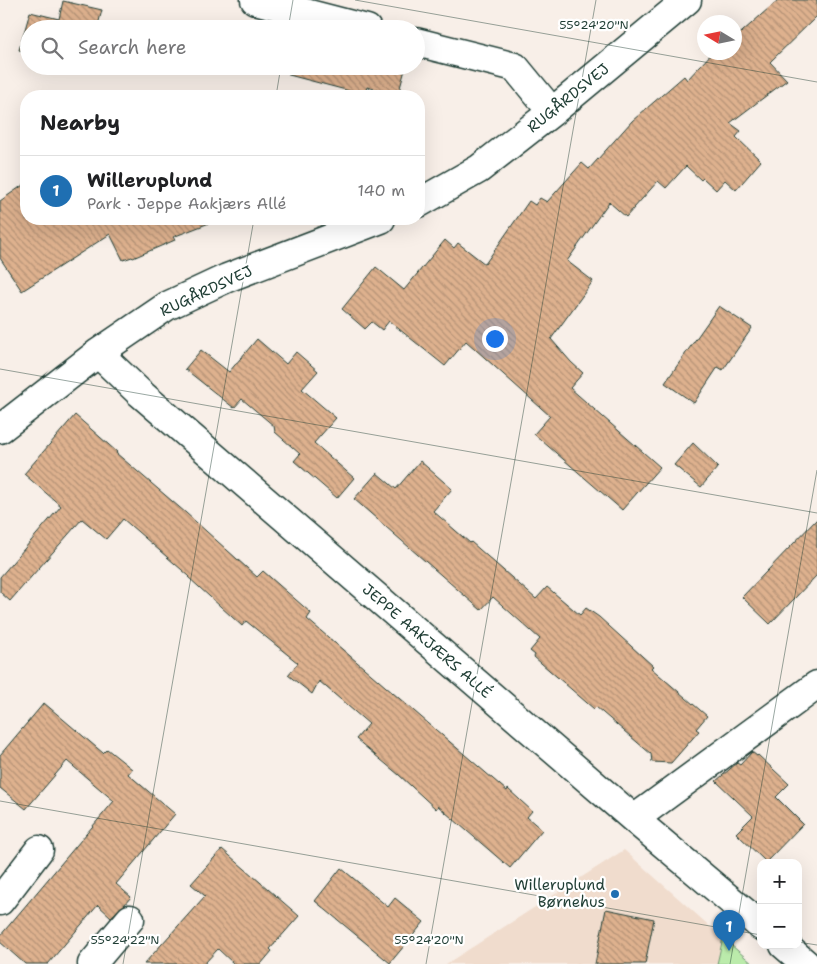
<!DOCTYPE html>
<meta charset="utf-8">
<style>
:root{--surface:#fff;--page:#f6f6f6;--text:#202124;--muted:#757577;--line:#e0e0e0;--accent:#1f6fb2}
body{margin:0;font-family:"Shantell Sans",sans-serif;background:var(--page);color:var(--text)}
.controls{position:absolute;right:15px;bottom:15px;display:grid;overflow:hidden;border-radius:10px;box-shadow:0 5px 20px #0002}
.controls button{width:45px;height:45px;display:grid;place-items:center;padding:0;border:0;border-bottom:1px solid var(--line);background:var(--surface);color:var(--text);font:25px sans-serif}
.compass{position:absolute;left:697px;top:15px;width:45px;height:45px;border-radius:50%;background:var(--surface);box-shadow:0 5px 20px #0002;rotate:280deg}
.you{position:absolute;left:494px;top:338px;width:18px;height:18px;margin:-12px;border:4px solid #fff;border-radius:50%;background:#1a73e8;box-shadow:0 0 0 8px #1a73e833}
.badge{display:grid;place-items:center;width:32px;height:32px;border-radius:50%;background:var(--accent);color:#fff;font-size:16px;font-weight:700}
.pin{position:absolute;translate:-50% -41px;filter:drop-shadow(0 1px 2px #0008)}
.pin::after{content:'';position:absolute;top:26px;width:18px;height:15px;background:inherit;clip-path:polygon(0 0,100% 0,50% 100%)}
.list{margin:0;padding:0;list-style:none}
h2{display:flex;justify-content:space-between;align-items:center;height:65px;margin:0;padding:0 20px;font-size:21px}
h2 small{font-size:16px;font-weight:400;color:var(--muted)}
.list li{display:grid;grid-template-columns:32px 1fr auto;gap:15px;align-items:center;box-sizing:border-box;height:70px;padding:0 20px;border-top:1px solid var(--line)}
.list b{display:block;font-size:19px;white-space:nowrap}
.list p{margin:0;font-size:16px;white-space:nowrap;color:var(--muted)}
.list em{font-size:16px;font-style:normal;color:var(--muted)}
.icon{flex:none;width:28px;height:28px;fill:none;stroke:currentColor;stroke-width:2;stroke-linecap:round;stroke-linejoin:round}
.map{position:relative;flex:none;width:817px;height:964px;overflow:hidden}
.search{position:absolute;background:var(--surface);box-shadow:0 5px 20px #0002;left:20px;top:20px;width:405px;height:55px;display:flex;align-items:center;gap:12px;box-sizing:border-box;padding:0 18px;border-radius:28px;color:var(--muted);font-size:19px}
.panel{position:absolute;background:var(--surface);box-shadow:0 5px 20px #0002;left:20px;top:90px;width:405px;height:135px;border-radius:20px}
.map>svg:first-child{display:block}
.built{fill:#f0dccd}
.green{fill:#bbebab;stroke:#6d9470}
.building{fill:url(#building-back-hatch);stroke:#1f3d34}
.lines{fill:none;stroke-linecap:round;stroke-linejoin:round}
.minor-casing{stroke:#1f3d34;stroke-width:31}
.minor{stroke:#fff;stroke-width:28}
.ticks{fill:none;stroke:#1f3d34;stroke-width:1;stroke-opacity:0.45}
.poi-dot{fill:#1f6fb2;stroke:#fff;stroke-width:2}
.labels{text-anchor:middle;stroke-width:4.5;stroke-linejoin:round;paint-order:stroke}
.street-label{font-size:15px;fill:#1f3d34;stroke:#fff}
.poi-label{font-size:15px;fill:#1f3d34;stroke:#fff;text-anchor:end}
.ticks-label{font-size:12px;text-anchor:middle;fill:#1f3d34;stroke:#fff;stroke-width:4.5;stroke-linejoin:round;paint-order:stroke}
</style>
<div class="map">
<svg width="817" height="964" viewBox="0 0 817 964">
<defs>
<pattern id="building-back-hatch" width="6" height="6" patternUnits="userSpaceOnUse" patternTransform="scale(1.25)"><rect width="6" height="6" fill="#deb18e"/><path d="M-1 5l2 2M0 0l6 6M5-1l2 2" fill="none" stroke="#b39175"/></pattern>
</defs>
<rect width="100%" height="100%" fill="#f8efe8"/>
<filter id="ink" filterUnits="userSpaceOnUse"><feTurbulence type="fractalNoise" baseFrequency=".02" numOctaves="2"/><feDisplacementMap in="SourceGraphic" scale="10" xChannelSelector="R" yChannelSelector="G"/><feConvolveMatrix kernelMatrix="1 2 1 2 8 2 1 2 1" color-interpolation-filters="sRGB"/></filter>
<g filter="url(#ink)">
<path class="built" d="M624,850L723,938L717,964H446Z"/>
<path class="green" d="M723,938L753,964H717Z"/>
<path class="building" d="M778,0H817V16L770,62L787,80L730,123L741,131L736,137L761,161L736,190L725,180L716,190L703,178L701,180L686,166L666,188L658,181L626,217L609,202L567,261L593,281L551,339L571,362L583,373L570,388L660,467L622,510L534,434L550,416L466,341L445,366L389,321L382,330L372,322L365,329L342,309L376,267L404,290L445,240L454,248L458,243L485,264L529,201L535,205L540,198L547,202L582,163L589,169L632,121L684,76L687,80L713,52H734V39Z
M63,1L102,10L97,29H29V53L19,50L30,12L59,19Z
M290,66H406L398,95L367,87L365,95L289,75Z
M26,183V219L217,220L173,237L175,240L133,258L132,257L123,260L110,234L22,291L0,258V201Z
M719,306L752,328L723,370L718,367L694,403L665,383Z
M257,339L286,364L296,352L318,371L302,389L336,418L314,443L354,478L337,498L294,461L300,454L275,432L274,426L242,399L234,408L185,369L201,350L229,372Z
M75,415L117,452L116,453L186,513L257,577L263,571L311,613L307,619L507,791L508,789L532,811L527,817L542,830L510,868L438,806L436,809L399,775L356,739L369,724L319,681L312,694L288,675L298,663L246,621L242,626L188,577L189,576L123,519L106,539L82,519L10,601L0,592V577L61,506L24,474Z
M693,443L718,467L701,487L674,465Z
M420,461L452,489L433,511L470,543L471,542L536,599L547,587L580,615L586,608L599,617L653,666L651,668L707,716L696,729L699,731L671,763L652,762L651,754L596,707L594,709L534,657L535,655L530,651L540,639L493,597L481,610L354,499L377,473L396,489Z
M817,519V575L770,624L742,597Z
M44,703L103,753L107,749L132,769L128,774L175,814L116,884L131,897L124,905L111,917L98,905L48,964H25L0,942V936L114,801L67,761L26,809L0,788V755Z
M752,752L757,756L758,755L789,784L776,797L803,824L766,862L736,833L753,816L716,781L737,763L740,765Z
M222,849L299,916L270,949L272,951L261,964H234L218,949L204,964H144L205,896L191,884Z
M341,868L388,907L395,898L424,922L390,963L315,901Z
M606,909L654,919L645,964H595Z"/>
<g class="lines">
<g class="minor-casing">
<path id="minor" d="M255,0L367,29
M416,42L515,67L552,112
M419,203L479,169L552,112L687,0
M98,353L140,393L634,819L761,926
M0,429L98,353L167,306L227,278L381,219
M634,819L817,685
M0,901L39,850
M784,945L806,964
M92,964L130,919"/>
</g>
<use href="#minor" class="minor"/>
</g>
</g>
<path class="ticks" d="M355,0L817,82M288,29L293,0M276,96L281,66M0,369L817,513M0,801L761,935M798,942L817,945M123,964L254,219M426,964L596,0M730,964L817,470"/>
<circle class="poi-dot" cx="615" cy="894" r="5"/>
<g class="labels">
<g class="street-label">
<text transform="translate(568 98) rotate(-39)" y="5">RUGÅRDSVEJ</text>
<text transform="translate(206 291) rotate(-25)" y="5">RUGÅRDSVEJ</text>
<text transform="translate(427 641) rotate(41)" y="5">JEPPE AAKJÆRS ALLÉ</text>
</g>
<g class="poi-label">
<text x="605" y="890">Willeruplund<tspan x="605" dy="17">Børnehus</tspan></text>
</g>
</g>
<g class="ticks-label">
<text x="594" y="29">55°24'20"N</text>
<text x="125" y="944">55°24'22"N</text>
<text x="429" y="944">55°24'20"N</text>
</g>
</svg>
<div class="controls">
<button>+</button>
<button>−</button>
</div>
<svg class="compass" viewBox="-18 -18 36 36"><path d="M0-13l5 13h-10z" fill="#e53935"/><path d="M0 13l5-13h-10z" fill="#757577"/></svg>
<div class="you"></div>
<div class="pin badge" style="left:729px;top:951px">1</div>
<div class="search"><svg class="icon" aria-label="search" viewBox="0 0 24 24"><circle cx="10" cy="10" r="6"/><path d="M15 15l6 6"/></svg>Search here</div>
<section class="panel">
<h2>Nearby<small></small></h2>
<ul class="list">
<li><span class="badge">1</span><div><b>Willeruplund</b><p>Park · Jeppe Aakjærs Allé</p></div><em>140 m</em></li>
</ul>
</section>
</div>
